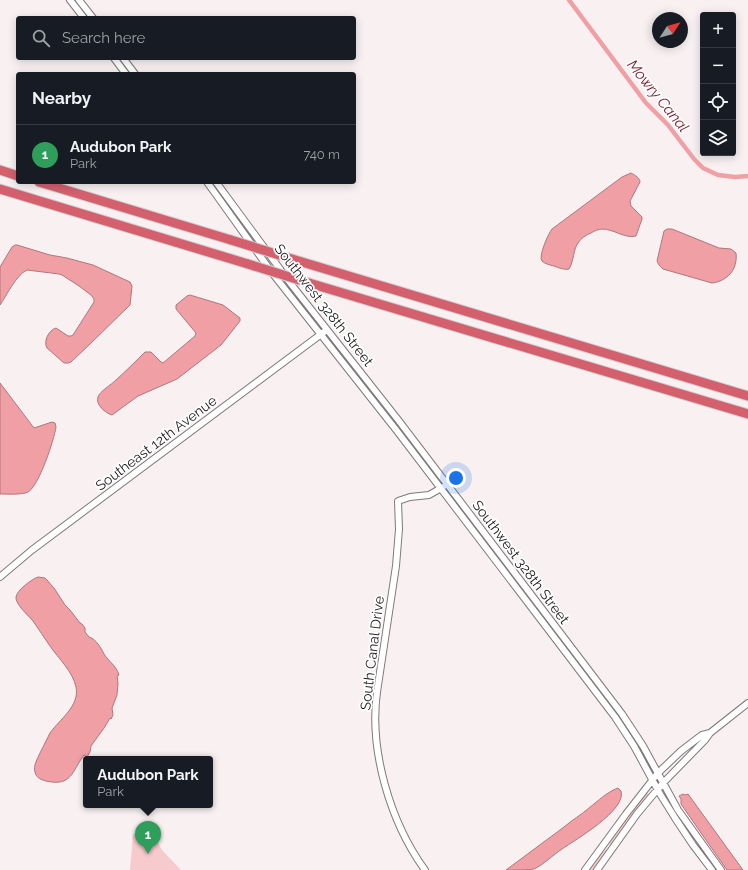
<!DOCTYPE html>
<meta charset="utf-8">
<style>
:root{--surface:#171b24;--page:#242831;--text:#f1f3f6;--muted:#9ea1a6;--line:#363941;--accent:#2563eb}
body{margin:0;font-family:Raleway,sans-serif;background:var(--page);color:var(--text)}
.controls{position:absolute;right:12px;top:12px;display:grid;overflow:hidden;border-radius:4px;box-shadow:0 2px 10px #0003}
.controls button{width:36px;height:36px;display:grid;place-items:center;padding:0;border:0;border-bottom:1px solid var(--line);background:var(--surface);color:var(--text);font:20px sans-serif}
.compass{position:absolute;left:652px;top:12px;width:36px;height:36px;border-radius:50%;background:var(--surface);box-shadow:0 2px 10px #0003;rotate:54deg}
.you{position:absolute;left:456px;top:478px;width:14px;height:14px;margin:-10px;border:3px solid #fff;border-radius:50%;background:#1a73e8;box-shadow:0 0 0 6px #1a73e833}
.badge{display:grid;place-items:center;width:26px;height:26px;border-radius:50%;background:var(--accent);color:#fff;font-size:13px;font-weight:700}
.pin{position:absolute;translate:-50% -33px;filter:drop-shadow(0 1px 2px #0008)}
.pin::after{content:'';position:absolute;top:21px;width:14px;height:12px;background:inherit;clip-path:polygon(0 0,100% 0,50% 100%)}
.popup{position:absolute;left:83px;top:756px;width:130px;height:52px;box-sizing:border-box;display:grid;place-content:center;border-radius:4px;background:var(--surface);filter:drop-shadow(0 1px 3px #0005);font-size:13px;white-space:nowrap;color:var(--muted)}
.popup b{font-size:15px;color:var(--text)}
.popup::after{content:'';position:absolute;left:50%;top:100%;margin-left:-8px;border:8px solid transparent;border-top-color:var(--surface)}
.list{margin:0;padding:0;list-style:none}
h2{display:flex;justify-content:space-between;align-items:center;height:52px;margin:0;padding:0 16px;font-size:17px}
h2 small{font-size:13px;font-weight:400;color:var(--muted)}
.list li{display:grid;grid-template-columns:26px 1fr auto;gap:12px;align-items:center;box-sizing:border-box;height:60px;padding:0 16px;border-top:1px solid var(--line)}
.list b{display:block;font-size:15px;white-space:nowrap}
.list p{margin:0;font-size:13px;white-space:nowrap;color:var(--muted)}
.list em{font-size:13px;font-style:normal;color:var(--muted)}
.icon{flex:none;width:22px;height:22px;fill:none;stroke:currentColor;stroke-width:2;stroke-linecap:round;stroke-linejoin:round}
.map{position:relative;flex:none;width:748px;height:870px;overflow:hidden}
.search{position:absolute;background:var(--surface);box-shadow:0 2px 10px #0003;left:16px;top:16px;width:340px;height:44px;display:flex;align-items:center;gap:10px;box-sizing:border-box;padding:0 14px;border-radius:4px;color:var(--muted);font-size:15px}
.panel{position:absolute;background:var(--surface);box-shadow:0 2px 10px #0003;left:16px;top:72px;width:340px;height:112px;border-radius:4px}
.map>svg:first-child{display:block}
.green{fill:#f7cbcd}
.water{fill:#f09fa5;stroke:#b0777b}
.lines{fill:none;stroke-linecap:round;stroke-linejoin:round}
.canal{stroke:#f09fa5;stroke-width:4.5}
.tertiary-casing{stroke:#807879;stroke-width:8}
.motorway-casing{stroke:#d2d1d1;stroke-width:11}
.tertiary{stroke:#fff;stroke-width:6}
.motorway{stroke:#d4606e;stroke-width:9}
.motorway-bridge-casing{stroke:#d2d1d1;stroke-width:11;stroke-linecap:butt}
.motorway-bridge{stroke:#d4606e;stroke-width:9}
.labels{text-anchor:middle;stroke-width:3.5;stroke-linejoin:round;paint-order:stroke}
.street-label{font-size:14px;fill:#1c1919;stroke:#fff}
.water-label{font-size:15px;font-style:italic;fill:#76192b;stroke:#fff}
</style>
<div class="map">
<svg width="748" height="870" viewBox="0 0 748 870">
<rect width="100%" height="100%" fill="#f9f1f1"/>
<path class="green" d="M244,225L314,318L316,323L285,284L246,233Z
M372,392L375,395L433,470L435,476L371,393Z
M509,571L558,634L557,635L553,632L513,578Z
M646,793L648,794V797L612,845L608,844L641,798Z
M133,834H153L162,850L181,870H130Z
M609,848L593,870H589L602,852Z"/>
<path class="water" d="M631,173C635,175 640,178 640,182L630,201L631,206L642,217V219L636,236C625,239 614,229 602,229C599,229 594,231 591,233C586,235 581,238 578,243C573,250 574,261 569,269C564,270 559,268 554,266C550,265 545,264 542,261C538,257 548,234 552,229L622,177Z
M667,229H672L719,248L731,249L736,253C738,270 727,281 712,283L663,269L659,265L657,261L664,231Z
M15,245H17L50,255L67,258L93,265L130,282L132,286L130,305L90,344L71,362L68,363H64L47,348C43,341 49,330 56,328L68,336H71L73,335L94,302V299L91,295L79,286L62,275L59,274L27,270C16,275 7,295 0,305V267L12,247Z
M190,295L223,305L240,318V321L221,345L177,379L138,396L112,415C105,413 95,404 98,397C100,391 111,385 116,380C126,371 136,361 145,352H151L161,362L163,363L195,336L196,333L176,309V305L187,296Z
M0,383L34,428L52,422L55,423L56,427C54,440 39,486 28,492C22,495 7,494 0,494Z
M38,577L45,578L47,580L54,588L65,605L70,610L80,623L82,624L85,628V632L89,637C96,639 101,648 104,654C109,662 116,665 119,675L117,676L118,683L117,695L112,708L113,715L111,719L110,718L104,728L91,746L90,752L87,757L84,755C72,771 72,787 46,781C42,780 36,778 35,772C33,766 37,760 39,755C43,748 46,740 50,733C59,720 80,706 76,687C73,672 59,659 50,646C44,638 39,629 33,621C29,616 15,604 16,597C17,590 32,579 38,577Z
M618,788L621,791C627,810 575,840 562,849C553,855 543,865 534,869C529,870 512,870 506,870L564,827C572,820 581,815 589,808C598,801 607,792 618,788Z
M683,794L685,795L688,794L743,870H727L701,833L681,804V799L679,796Z"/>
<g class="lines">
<path class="canal" d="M569,0L646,103L668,125L694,159L703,168L718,175L735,177L748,176"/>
<g class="tertiary-casing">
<path id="tertiary" d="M70,0L84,18
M79,0L93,18
M114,58L126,74
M123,58L135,74
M207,182L273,274L397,431L615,717L634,746L660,794L675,818L693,845L712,870
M216,182L291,284L399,421L622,714L643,746L678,810L721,870
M0,577L32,550L324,332
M425,870C390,822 369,750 377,692L396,566L399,529L398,501L410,497L429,495L443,487
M585,870L626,814L658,773L681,751L702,735L710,733
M597,870L637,814L652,796L663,783L705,740L710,733L748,703"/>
</g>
<g class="motorway-casing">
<path id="motorway" d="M0,170L18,176
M39,182L231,240
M0,189L248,264
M292,259L748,396
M309,283L748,414"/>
</g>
<use href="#tertiary" class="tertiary"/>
<use href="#motorway" class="motorway"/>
<g class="motorway-bridge-casing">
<path id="motorway-bridge" d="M231,240L292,259
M248,264L309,283"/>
</g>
<use href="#motorway-bridge" class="motorway-bridge"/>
</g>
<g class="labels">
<g class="street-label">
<text transform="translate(324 305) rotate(52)" y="5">Southwest 328th Street</text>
<text transform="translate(156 443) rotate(-37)" y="5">Southeast 12th Avenue</text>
<text transform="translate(521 562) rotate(53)" y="5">Southwest 328th Street</text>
<text transform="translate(372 653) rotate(-83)" y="5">South Canal Drive</text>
</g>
<g class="water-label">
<text transform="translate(658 96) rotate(51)" y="5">Mowry Canal</text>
</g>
</g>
</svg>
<div class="controls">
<button>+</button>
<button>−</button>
<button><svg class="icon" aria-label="locate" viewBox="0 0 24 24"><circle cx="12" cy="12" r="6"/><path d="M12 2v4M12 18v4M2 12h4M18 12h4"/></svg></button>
<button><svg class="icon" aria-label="layers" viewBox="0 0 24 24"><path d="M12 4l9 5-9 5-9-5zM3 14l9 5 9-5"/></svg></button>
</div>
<svg class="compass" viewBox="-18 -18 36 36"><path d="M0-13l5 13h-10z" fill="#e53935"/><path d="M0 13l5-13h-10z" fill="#9ea1a6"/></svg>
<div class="you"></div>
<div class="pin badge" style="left:148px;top:854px;background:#2e9e5b">1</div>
<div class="popup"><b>Audubon Park</b>Park</div>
<div class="search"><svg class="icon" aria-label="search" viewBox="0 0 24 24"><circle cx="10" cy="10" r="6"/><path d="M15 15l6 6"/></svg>Search here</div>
<section class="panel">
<h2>Nearby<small></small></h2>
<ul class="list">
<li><span class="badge" style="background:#2e9e5b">1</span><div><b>Audubon Park</b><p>Park</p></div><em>740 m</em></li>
</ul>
</section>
</div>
